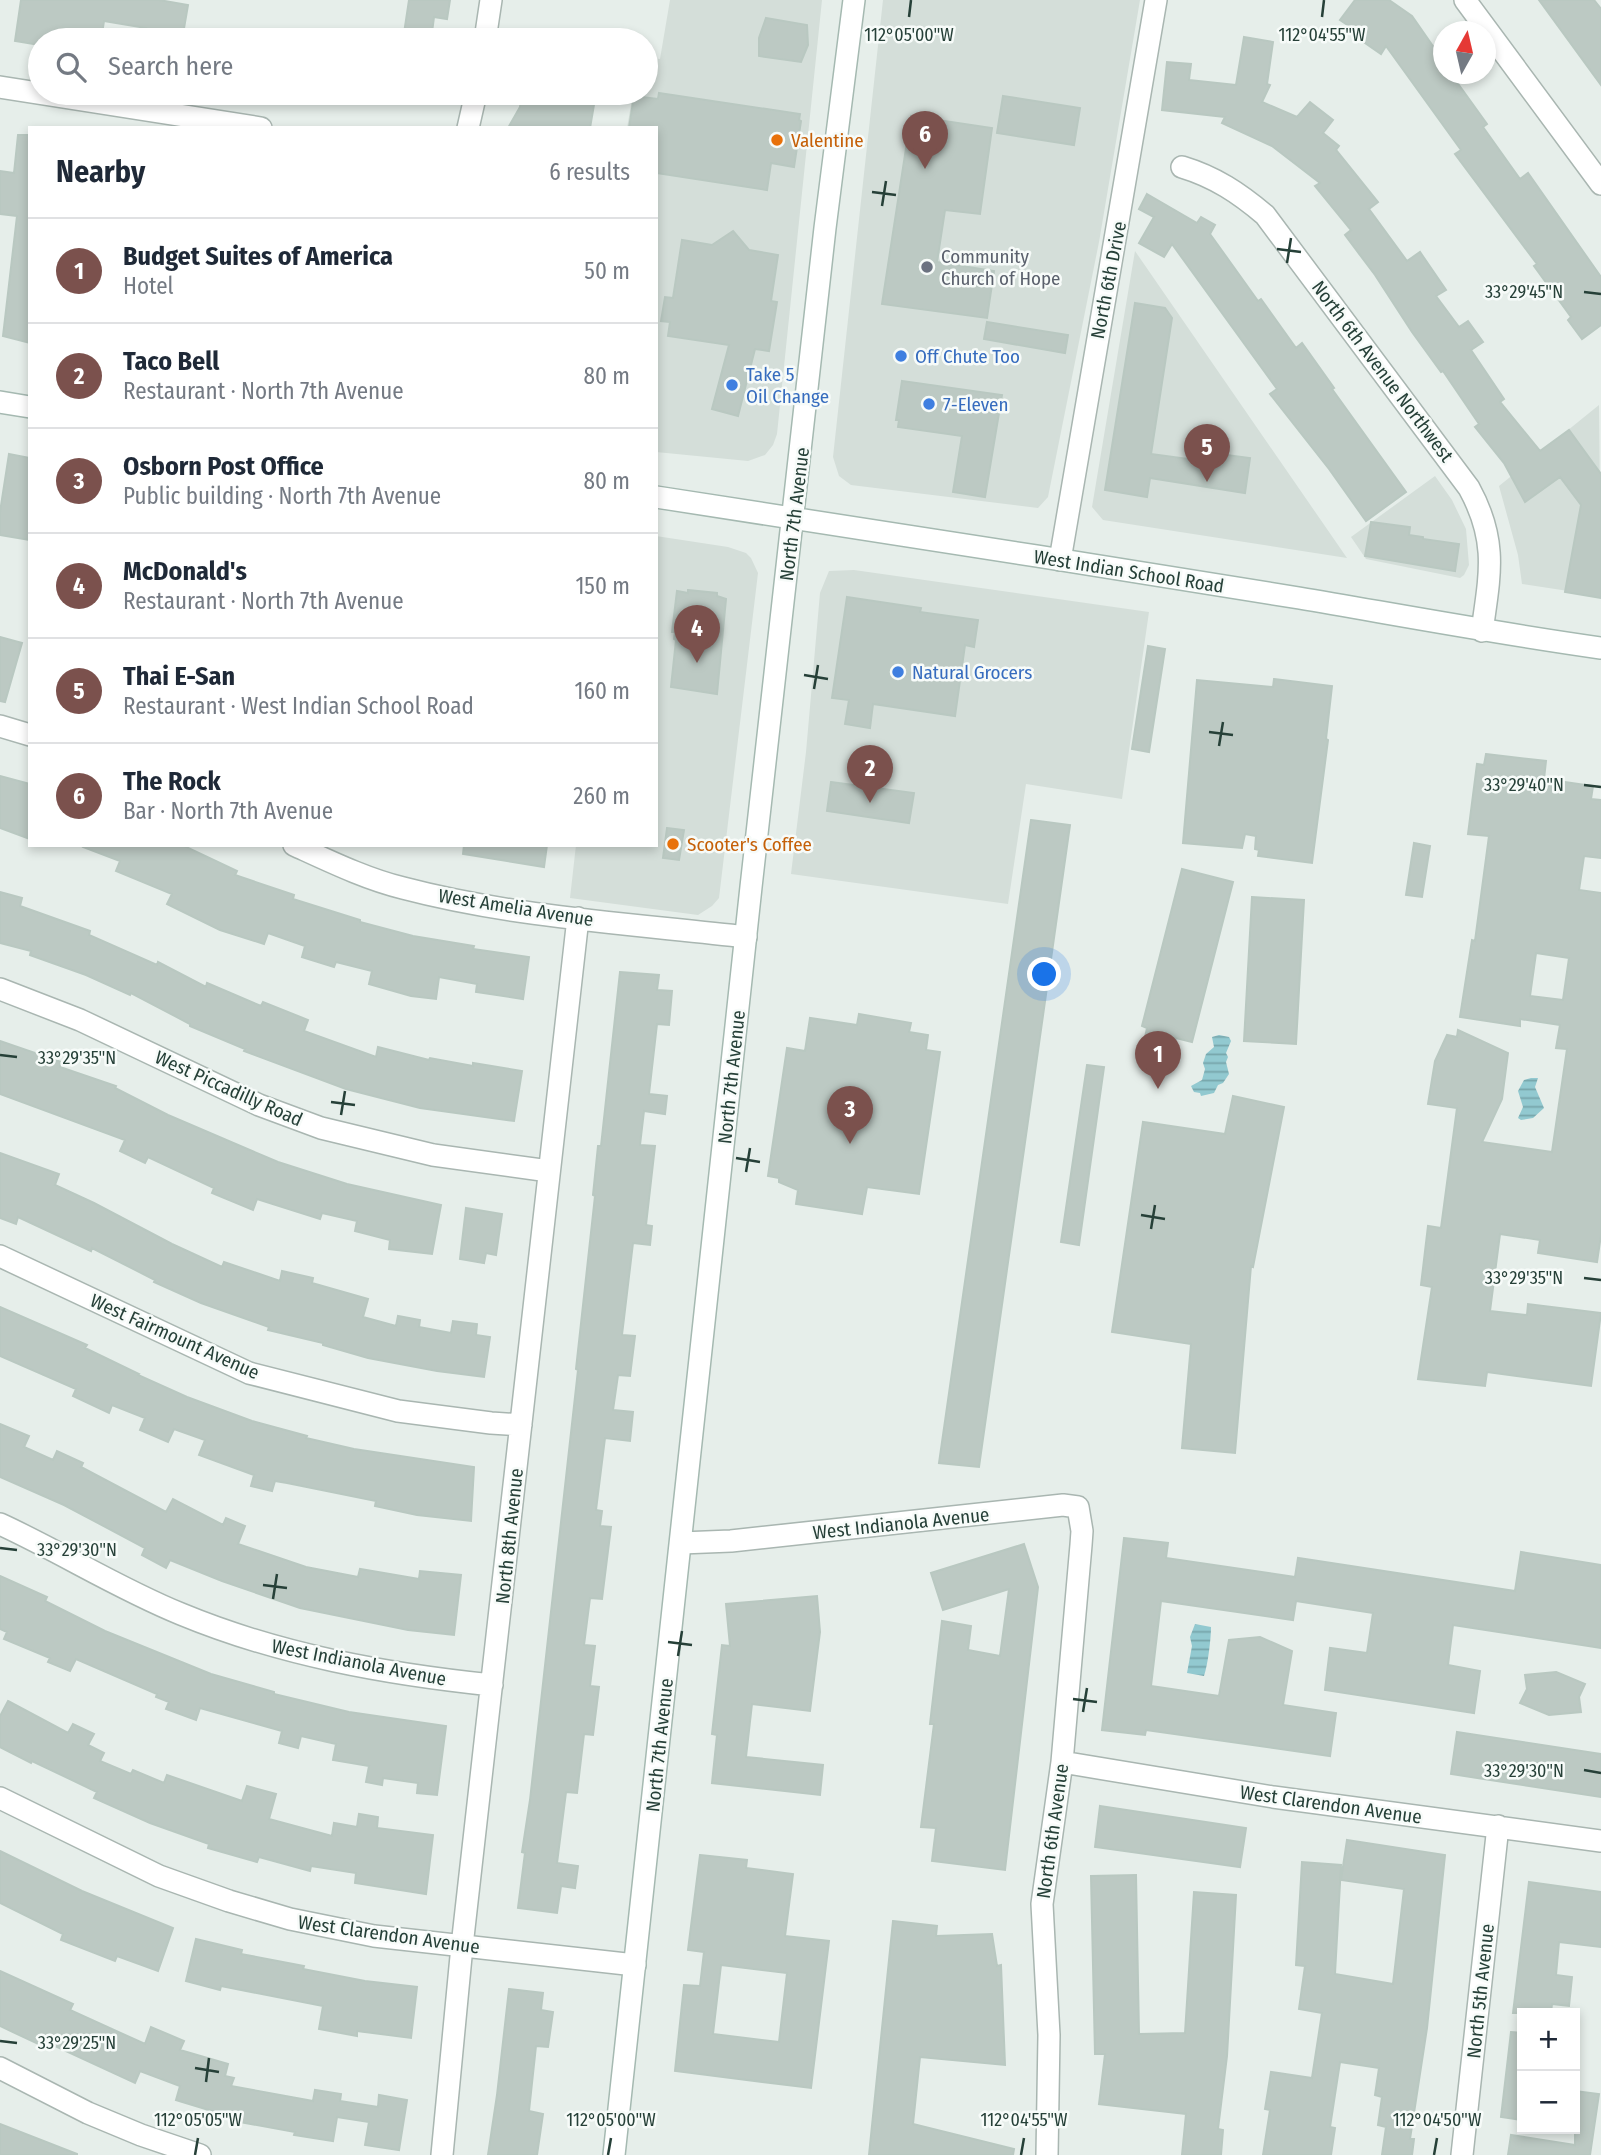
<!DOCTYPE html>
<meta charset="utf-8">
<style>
:root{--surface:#fff;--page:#f6f6f7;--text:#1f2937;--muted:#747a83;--line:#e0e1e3;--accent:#7b514d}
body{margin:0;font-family:"Fira Sans Condensed",sans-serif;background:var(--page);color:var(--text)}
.controls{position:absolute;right:21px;bottom:21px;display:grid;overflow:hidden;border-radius:0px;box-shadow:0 4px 10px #0003}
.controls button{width:63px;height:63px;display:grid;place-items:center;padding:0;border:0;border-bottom:2px solid var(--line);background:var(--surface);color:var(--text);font:35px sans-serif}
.compass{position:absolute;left:1433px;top:21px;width:63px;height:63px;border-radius:50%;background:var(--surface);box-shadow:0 4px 10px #0003;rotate:8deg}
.you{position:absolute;left:1045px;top:975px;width:24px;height:24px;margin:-18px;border:5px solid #fff;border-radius:50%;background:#1a73e8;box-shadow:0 0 0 10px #1a73e833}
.badge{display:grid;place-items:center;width:46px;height:46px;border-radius:50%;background:var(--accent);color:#fff;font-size:23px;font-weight:700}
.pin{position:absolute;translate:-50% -58px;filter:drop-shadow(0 2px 4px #0008)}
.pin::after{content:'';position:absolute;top:37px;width:24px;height:21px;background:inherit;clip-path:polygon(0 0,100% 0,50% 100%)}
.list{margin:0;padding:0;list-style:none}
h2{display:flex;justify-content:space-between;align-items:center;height:91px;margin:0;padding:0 28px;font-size:30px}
h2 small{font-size:23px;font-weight:400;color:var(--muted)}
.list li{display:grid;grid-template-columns:46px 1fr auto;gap:21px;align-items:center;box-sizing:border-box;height:105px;padding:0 28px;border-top:2px solid var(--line)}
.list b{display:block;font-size:26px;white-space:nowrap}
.list p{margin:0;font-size:23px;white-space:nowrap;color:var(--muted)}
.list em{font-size:23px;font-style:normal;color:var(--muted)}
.icon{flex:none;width:38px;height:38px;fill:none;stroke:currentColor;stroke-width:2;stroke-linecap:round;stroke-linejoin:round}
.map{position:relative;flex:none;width:1601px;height:2155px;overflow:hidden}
.search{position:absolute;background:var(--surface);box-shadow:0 4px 10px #0003;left:28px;top:28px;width:630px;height:77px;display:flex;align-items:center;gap:18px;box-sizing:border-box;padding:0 24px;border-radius:38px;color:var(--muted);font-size:26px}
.panel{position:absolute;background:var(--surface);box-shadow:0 4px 10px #0003;left:28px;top:126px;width:630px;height:721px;border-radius:0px}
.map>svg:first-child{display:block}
.built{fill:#d4ded9}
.water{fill:url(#water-rules)}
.building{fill:#bcc9c3;stroke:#b9c8c1;stroke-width:2;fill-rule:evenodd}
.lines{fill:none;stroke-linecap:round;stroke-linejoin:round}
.street-casing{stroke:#a9b6b1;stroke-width:24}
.secondary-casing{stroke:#a5b9b1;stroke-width:24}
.street{stroke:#fff;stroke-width:21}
.secondary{stroke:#fff;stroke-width:21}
.ticks{fill:none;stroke:#264038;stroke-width:2.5}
.food-dot{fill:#e8710a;stroke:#f7fbf9;stroke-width:2.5}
.worship-dot{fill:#6b7280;stroke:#f7fbf9;stroke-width:2.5}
.shop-dot{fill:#3f7fe0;stroke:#f7fbf9;stroke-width:2.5}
.labels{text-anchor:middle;stroke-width:5;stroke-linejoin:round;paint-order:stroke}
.food-label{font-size:19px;fill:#c56008;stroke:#f7fbf9;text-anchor:start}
.worship-label{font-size:19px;fill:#5b616d;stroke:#f7fbf9;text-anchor:start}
.street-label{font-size:19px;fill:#264038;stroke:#f7fbf9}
.shop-label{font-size:19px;fill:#366cbe;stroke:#f7fbf9;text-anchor:start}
.ticks-label{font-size:18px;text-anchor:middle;fill:#264038;stroke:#f7fbf9;stroke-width:5;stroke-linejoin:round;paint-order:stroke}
</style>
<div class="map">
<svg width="1601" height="2155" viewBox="0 0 1601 2155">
<defs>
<pattern id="water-rules" width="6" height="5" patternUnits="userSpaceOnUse" patternTransform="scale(1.75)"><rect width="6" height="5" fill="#92c9d0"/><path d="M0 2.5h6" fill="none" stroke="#77a5aa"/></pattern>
</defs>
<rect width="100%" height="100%" fill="#e6eeea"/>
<path class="built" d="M670,0H822L777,434L773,445L765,455L748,461L656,452V128H627L633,93H646V57L660,59Z
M883,0H1140L1099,242L1048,497L1038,508L851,485L839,476L833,457Z
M1135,251L1347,558L1103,520L1092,507Z
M1599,405L1601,596L1522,584L1518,555L1499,486Z
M1435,476L1452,500L1466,529L1469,565L1464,575L1460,578L1366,559L1351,537Z
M656,536L728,547L746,553L751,558L758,573L719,898L712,906L698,915L570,898L576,845H656Z
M854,570L1149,612L1122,799L1026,784L1008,904L791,874L806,752L820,593L829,571Z"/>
<path class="water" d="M1219,1035L1229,1037L1231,1041L1226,1053L1228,1057L1226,1062L1229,1074L1223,1083L1218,1085L1214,1093L1201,1096L1200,1093L1194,1092L1191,1086L1202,1080L1205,1069L1203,1063L1206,1054L1214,1047L1212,1037Z
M1531,1078H1538L1535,1087L1544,1108L1533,1118L1521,1120L1518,1118L1523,1107L1518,1091L1524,1080Z
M1195,1624L1211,1627C1211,1639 1208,1664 1204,1676L1187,1673L1192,1646L1190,1637Z"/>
<path class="building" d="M21,0H159L188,5L182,40H144L146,28L104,21L101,40H40V45L15,41Z
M409,0H450L447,19L434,17L431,40H403Z
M1355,0H1389L1412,16L1444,62V74H1451L1487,124L1483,127L1520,179L1528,173L1601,277V325L1582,339L1568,320L1571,317L1534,266L1537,264L1455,154L1461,150L1386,46L1381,54L1355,36L1358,32L1340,20Z
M1539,0H1594L1601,9V85Z
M766,18L807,25L808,45L801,62L759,56V38Z
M1244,37L1273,42L1267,84L1270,85L1262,102L1297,117L1310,102L1333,120L1323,133L1339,146L1336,150L1378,202L1369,209L1407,261L1420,252L1446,290L1436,296L1459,327L1468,321L1483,342L1471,350L1504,399L1500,402L1540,451L1569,430L1601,474V598L1565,592L1581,505L1560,477L1525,502L1504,463L1475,427L1479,424L1443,371L1441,372L1412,332L1375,275L1345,235L1351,230L1315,186L1320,183L1272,146L1222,123L1225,117L1162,110L1167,62L1191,64L1189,80L1236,85Z
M522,93H596L590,128H508L520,107Z
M659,93L800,114L799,120L801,121L794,167L771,163L767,190L656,173V128H629L634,96L658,99Z
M1003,96L1080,108L1074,145L997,133Z
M911,116L992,128L980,214L945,210L937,262L994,271L987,318L882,304Z
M18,135H30V343L3,336L17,216L0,214V171L14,173Z
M1147,194L1197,223L1201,217L1215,225L1210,234L1258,301L1261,299L1296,348L1302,343L1334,388L1332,389L1406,492L1366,521L1329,469L1270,394L1277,389L1172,244L1164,257L1139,243L1154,217L1139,209Z
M733,231L749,250L778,255L771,301L777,302L769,351L755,349L738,416L712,409L729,345L668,336L670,322L661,321L665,297L673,298L682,240L712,245Z
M1135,303L1165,308L1172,318L1151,454L1188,459L1190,450L1250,458L1245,493L1150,478L1147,497L1105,490Z
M987,322L1068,335L1065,353L984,339Z
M902,381L1002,395L985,497L953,492L962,436L898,427L899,420H896Z
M9,454L30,458V540L0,535V512Z
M1371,522L1410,527L1409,535L1423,537V539L1459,544L1455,571L1365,556Z
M688,590L717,593V596L726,599L717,694L671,687L676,640L674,639L675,632H672L677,591L688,593Z
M847,597L921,608L920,612L978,620L974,647L965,645L955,716L873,704L870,728L845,724L849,700L832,698Z
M0,637L22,643L5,702L0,701Z
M1148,646L1165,649L1149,752L1132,749Z
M1274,679L1332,686L1326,739L1328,740L1312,863L1258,856L1259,850L1255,849L1256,836L1245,834L1242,848L1183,843L1197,680L1273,687Z
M1486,754L1546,761L1544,779L1593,786L1591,799L1601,800V858L1584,856L1579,890L1601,893V1235L1597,1262L1538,1253L1540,1240L1500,1234L1490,1311L1527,1315L1528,1304L1601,1313L1591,1386L1487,1372L1485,1386L1418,1379L1432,1287L1421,1285L1428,1226L1441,1228L1457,1108L1428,1104L1435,1061L1447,1035L1457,1037L1458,1030L1508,1053L1502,1099L1482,1142L1552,1152L1567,1049L1556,1048L1560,1025L1520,1019V1026L1460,1017L1472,940L1475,941L1489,836L1468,834L1477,764L1484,765ZM1536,953L1569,958L1563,1000L1530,996Z
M0,776L30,784V839L0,828Z
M831,782L914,793L909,823L827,811Z
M1031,820L1070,825L979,1467L939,1463Z
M667,828L684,830L679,860L663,858Z
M1414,843L1430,846L1422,897L1406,895Z
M84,845H182L237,871L235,875L294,895L293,899L360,920V922L413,936L474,946L473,949L529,957L523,999L476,992L477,984L439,977L436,999L411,996L369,984L372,971L336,962L334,967L302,957L305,946L268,933L264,944L220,930L167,904L172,894L116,871L120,861L83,847Z
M464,845H547L544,867L463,854Z
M1182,869L1233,882L1192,1042L1176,1038L1173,1049L1144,1042L1147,1028L1142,1026Z
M0,892L22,898L20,906L90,931L89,935L157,965L158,962L206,987L207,983L261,1006L263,1002L308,1020L304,1031L376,1057L378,1047L429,1060L430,1058L473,1066V1063L522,1071L514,1121L420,1108L346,1089L244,1051L245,1049L190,1026V1024L131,993L130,995L86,975L30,955L31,951L0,943Z
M1252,897L1304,900L1296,1044L1244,1041Z
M620,972L659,975L657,990L672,991L669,1025L657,1024L649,1094L667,1096L665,1114L644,1111L640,1145L655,1146L646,1225L652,1226L650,1245L633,1243L622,1335L635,1336L630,1376L618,1375L613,1410L633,1412L630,1441L605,1438L596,1510L602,1511L600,1526L611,1527L602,1599L590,1598L584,1645L595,1646L590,1686L599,1687L593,1735L584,1734L577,1793L566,1792L557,1863L578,1866L575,1888L561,1886L557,1913L518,1908L525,1853L522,1852L530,1800L578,1370L576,1369L595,1196L593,1195L598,1146H601Z
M859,1014L911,1023L909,1032L928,1035L926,1050L940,1052L919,1194L867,1187L862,1214L796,1204L798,1190L779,1182V1178L768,1176L787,1048L805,1051L810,1018L857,1025Z
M0,1041L61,1062L60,1067L116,1086L115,1088L168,1115L278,1162L347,1184L441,1205L432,1254L389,1249L390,1240L355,1231L357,1221L322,1213L320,1219L257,1199L253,1210L212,1193L214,1188L148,1157L145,1163L120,1151L125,1140L0,1094Z
M1087,1065L1104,1067L1079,1245L1061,1242Z
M1233,1096L1284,1107L1253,1267L1251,1266L1235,1453L1182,1448L1191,1344L1112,1332L1143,1122L1225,1134Z
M0,1153L59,1174L55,1185L94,1203L172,1244L222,1267L224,1262L280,1281L282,1271L313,1278L312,1283L368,1299L363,1317L396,1326L398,1316L420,1320L419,1327L451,1333L453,1321L477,1324L476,1335L490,1337L484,1377L437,1371L368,1358L323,1345V1343L268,1330L269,1327L201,1303L154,1282L155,1280L92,1248L91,1251L18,1217L16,1224L0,1218Z
M466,1208L502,1214L496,1255L486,1253L484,1263L460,1259Z
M0,1307L87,1345L85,1348L139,1374L138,1375L187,1397L252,1421L307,1436L306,1438L354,1449L474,1467L471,1521L417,1515L375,1506L376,1501L287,1483L275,1481L272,1491L251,1486L254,1475L199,1455L205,1440L174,1429L168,1442L140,1430L145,1418L112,1405L109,1413L73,1396L76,1389L0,1356Z
M0,1424L29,1436L24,1447L53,1460L57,1451L83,1463L81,1467L166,1512L173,1499L223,1525L226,1518L245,1526L238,1544L306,1567L358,1577L360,1569L419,1579L420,1571L461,1575L454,1635L408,1630L300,1608L222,1581L170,1560L166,1568L142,1555L145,1548L64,1505L0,1477Z
M1124,1538L1168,1543L1166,1558L1295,1577L1298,1558L1515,1591L1521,1552L1601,1565V1648L1453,1625L1448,1665L1480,1671L1474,1713L1325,1690L1330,1648L1367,1653L1373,1613L1296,1601L1293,1620L1161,1601L1151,1686L1219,1696L1229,1640L1260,1637L1292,1651L1283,1705L1336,1713L1330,1756L1146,1730L1145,1735L1102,1730Z
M1024,1544L1038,1587L1005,1870L932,1861L936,1828L921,1827L934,1724H930L942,1621L971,1626L968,1650L1000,1656L1009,1589L943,1610L931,1573Z
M0,1576L47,1597L45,1601L105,1631L211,1674L274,1692V1694L349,1712L446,1726L437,1795L417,1793L418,1783L383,1778L382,1785L366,1782L369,1766L333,1760L336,1744L301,1736L298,1748L279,1743L282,1731L200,1708L196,1720L166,1709L169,1702L156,1697L157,1694L76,1659L70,1671L48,1662L50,1658L4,1639L7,1632L0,1629Z
M817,1596L820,1632L810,1711L752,1704L746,1757L823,1765L820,1795L712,1783L717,1735L712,1734L722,1645L730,1646L726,1604Z
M1556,1672L1585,1684L1579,1697L1581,1712L1549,1715L1520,1703L1527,1689L1525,1675Z
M8,1701L68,1733L73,1724L94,1734L88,1745L104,1753L100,1761L131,1774L133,1770L164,1783L167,1775L242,1801L247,1786L276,1794L269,1819L332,1836L334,1823L357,1827L359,1814L378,1817L377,1828L433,1835L426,1894L355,1883L356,1873L311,1866L310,1871L259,1857L257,1862L208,1848L209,1844L150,1823L94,1798L97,1792L32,1761L31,1763L0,1747V1716Z
M1457,1732L1601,1754V1797L1451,1774Z
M1100,1806L1246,1828L1240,1867L1095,1847Z
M1347,1840L1445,1855L1427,2028L1410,2139H1414L1412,2155H1382L1386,2127L1378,2125L1382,2097L1375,2095L1379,2068L1340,2062L1330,2127L1335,2128L1331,2155H1263L1270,2110L1265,2109L1271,2072L1312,2078L1322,2013L1299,2009L1305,1966L1296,1965L1302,1862L1341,1865L1335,1974L1393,1984L1404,1889L1341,1880Z
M0,1851L82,1891L173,1928L158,1971L117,1956L115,1961L61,1940L63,1934L0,1903Z
M700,1855L747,1860L746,1868L793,1874L785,1936L829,1941L811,2088L675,2071L684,1985L700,1986L704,1952L688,1950ZM721,1965L787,1973L779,2042L713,2034Z
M1136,1875L1139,2034L1185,2033L1194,1892L1236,1895L1227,2056L1218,2129L1223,2130L1221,2155H1182L1186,2114L1099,2104L1105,2054H1095L1091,1876Z
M1529,1882L1601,1892V1947L1559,1942L1556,1975L1572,1977L1569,2006L1552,2004L1551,2013H1513Z
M893,1921L937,1926L936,1936L992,1934L997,1966L1001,1965L1005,2065L920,2057L913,2124L1014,2149L1013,2155H869Z
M196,1939L242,1950L241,1954L304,1966L303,1969L365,1981L417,1987L411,2038L357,2031V2036L319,2029L323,2006L221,1986L220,1990L186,1981Z
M0,1971L73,2004L70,2010L145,2044L151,2027L184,2041L180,2050L228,2064L225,2076L234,2078L231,2086L313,2101L315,2090L341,2094L340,2101L378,2107L379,2095L407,2100L399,2150L365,2145L369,2122L337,2117L333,2141L294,2135L295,2132L234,2121L235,2118L176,2100L180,2086L140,2071L135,2083L53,2045L51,2050L0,2026Z
M509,1989L543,1993L541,2010L553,2012L548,2047L536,2046L529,2111L543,2114L537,2155H488L497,2095Z
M1511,2032L1522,2033V2120L1501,2117Z
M1575,2091L1599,2094L1590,2155H1508L1511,2135L1575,2145Z
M0,2124L77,2154V2155H0Z"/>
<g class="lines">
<g class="street-casing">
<path id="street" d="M1465,0L1601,184
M485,40L491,0
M0,87L261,128
M468,128L476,93
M1182,167C1215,177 1239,193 1265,215L1469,488C1498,541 1490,574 1482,631
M1060,560L1156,0
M0,726L30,735
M294,845C329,861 366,879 403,888C513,917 633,924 746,937
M0,989L80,1020L259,1105L321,1128L433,1155L549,1171
M0,1256L249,1373L398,1411L491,1423L521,1425
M0,1524C61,1552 119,1589 181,1614C280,1655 386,1674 492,1685
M681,1543L731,1541L1063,1505L1078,1507L1082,1531L1081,1545L1062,1762L1042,1904L1049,2035L1047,2155
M1062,1762L1273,1797L1601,1841
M0,1798L159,1876L229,1901L290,1919L374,1936L635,1965
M0,2068L88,2113L141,2135L200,2155
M442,2155L462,1946L578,918
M1462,2155L1498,1826"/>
</g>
<g class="secondary-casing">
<path id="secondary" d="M0,402L30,407
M656,497C870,530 1085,563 1299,598C1399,615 1500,634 1601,648
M614,2155L751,887L825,228L854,0"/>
</g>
<use href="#street" class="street"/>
<use href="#secondary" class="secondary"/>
</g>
<path class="ticks" d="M909,17L911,0M1322,17L1324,0M872,192L896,195M882,206L886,181M1277,249L1301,252M1287,263L1291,238M1584,292L1601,294M804,675L828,679M814,689L818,665M1209,732L1233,735M1219,746L1223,722M1584,785L1601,787M0,1055L17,1057M331,1102L355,1105M341,1115L345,1091M736,1158L760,1162M746,1172L750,1148M1141,1215L1165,1219M1151,1229L1155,1205M1584,1278L1601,1280M0,1548L17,1550M263,1585L287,1588M273,1599L277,1574M668,1642L692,1645M678,1656L682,1631M1073,1699L1097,1702M1083,1712L1087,1688M1584,1770L1601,1773M0,2041L17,2043M195,2068L219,2072M206,2082L209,2058M195,2155L198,2138M608,2155L611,2138M1021,2155L1024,2138M1434,2155L1437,2138"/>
<g class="food-dot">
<circle cx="777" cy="140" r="7"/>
<circle cx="673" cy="844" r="7"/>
</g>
<circle class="worship-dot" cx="927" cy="267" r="7"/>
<g class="shop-dot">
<circle cx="901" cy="356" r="7"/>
<circle cx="732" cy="385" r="7"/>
<circle cx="929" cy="404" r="7"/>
<circle cx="898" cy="672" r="7"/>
</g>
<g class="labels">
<g class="food-label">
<text x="791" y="147">Valentine</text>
<text x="687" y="851">Scooter's Coffee</text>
</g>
<g class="worship-label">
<text x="941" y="263">Community<tspan x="941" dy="22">Church of Hope</tspan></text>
</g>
<g class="street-label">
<text transform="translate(1108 280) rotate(-79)" y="7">North 6th Drive</text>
<text transform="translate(1383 371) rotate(53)" y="7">North 6th Avenue Northwest</text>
<text transform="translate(794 514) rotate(-83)" y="7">North 7th Avenue</text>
<text transform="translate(1129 571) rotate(9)" y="7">West Indian School Road</text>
<text transform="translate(516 907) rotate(9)" y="7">West Amelia Avenue</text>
<text transform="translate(731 1077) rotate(-84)" y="7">North 7th Avenue</text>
<text transform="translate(229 1088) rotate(24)" y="7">West Piccadilly Road</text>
<text transform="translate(175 1336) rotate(24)" y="7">West Fairmount Avenue</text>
<text transform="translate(901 1523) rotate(-6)" y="7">West Indianola Avenue</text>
<text transform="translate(509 1536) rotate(-84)" y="7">North 8th Avenue</text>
<text transform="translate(359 1662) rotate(11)" y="7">West Indianola Avenue</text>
<text transform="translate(659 1745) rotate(-84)" y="7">North 7th Avenue</text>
<text transform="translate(1331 1804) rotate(8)" y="7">West Clarendon Avenue</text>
<text transform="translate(1052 1831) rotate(-82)" y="7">North 6th Avenue</text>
<text transform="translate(389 1934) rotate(8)" y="7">West Clarendon Avenue</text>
<text transform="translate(1480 1991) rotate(-84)" y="7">North 5th Avenue</text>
</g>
<g class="shop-label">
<text x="915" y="363">Off Chute Too</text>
<text x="746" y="381">Take 5<tspan x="746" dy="22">Oil Change</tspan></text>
<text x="943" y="411">7-Eleven</text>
<text x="912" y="679">Natural Grocers</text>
</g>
</g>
<g class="ticks-label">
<text x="909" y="41">112°05'00"W</text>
<text x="1322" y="41">112°04'55"W</text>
<text x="1524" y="298">33°29'45"N</text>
<text x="1524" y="791">33°29'40"N</text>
<text x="77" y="1064">33°29'35"N</text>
<text x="1524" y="1284">33°29'35"N</text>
<text x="77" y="1556">33°29'30"N</text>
<text x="1524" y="1777">33°29'30"N</text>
<text x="77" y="2049">33°29'25"N</text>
<text x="198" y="2126">112°05'05"W</text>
<text x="611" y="2126">112°05'00"W</text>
<text x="1024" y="2126">112°04'55"W</text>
<text x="1437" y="2126">112°04'50"W</text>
</g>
</svg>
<div class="controls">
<button>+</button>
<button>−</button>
</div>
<svg class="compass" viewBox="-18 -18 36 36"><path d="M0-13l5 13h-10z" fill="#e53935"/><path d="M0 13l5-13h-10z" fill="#747a83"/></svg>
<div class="you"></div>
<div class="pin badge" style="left:1158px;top:1089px">1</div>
<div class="pin badge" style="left:870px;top:803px">2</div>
<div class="pin badge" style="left:850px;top:1144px">3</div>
<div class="pin badge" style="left:697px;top:663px">4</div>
<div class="pin badge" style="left:1207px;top:482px">5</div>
<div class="pin badge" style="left:925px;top:169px">6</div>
<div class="search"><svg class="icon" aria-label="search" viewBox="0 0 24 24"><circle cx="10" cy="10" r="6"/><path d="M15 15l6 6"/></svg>Search here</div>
<section class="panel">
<h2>Nearby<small>6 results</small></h2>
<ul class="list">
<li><span class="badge">1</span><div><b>Budget Suites of America</b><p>Hotel</p></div><em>50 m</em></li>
<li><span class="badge">2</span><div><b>Taco Bell</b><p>Restaurant · North 7th Avenue</p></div><em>80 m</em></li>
<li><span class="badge">3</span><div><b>Osborn Post Office</b><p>Public building · North 7th Avenue</p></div><em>80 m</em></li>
<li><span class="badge">4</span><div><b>McDonald's</b><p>Restaurant · North 7th Avenue</p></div><em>150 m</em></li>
<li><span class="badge">5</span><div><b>Thai E-San</b><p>Restaurant · West Indian School Road</p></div><em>160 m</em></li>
<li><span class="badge">6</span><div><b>The Rock</b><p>Bar · North 7th Avenue</p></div><em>260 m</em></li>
</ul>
</section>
</div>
